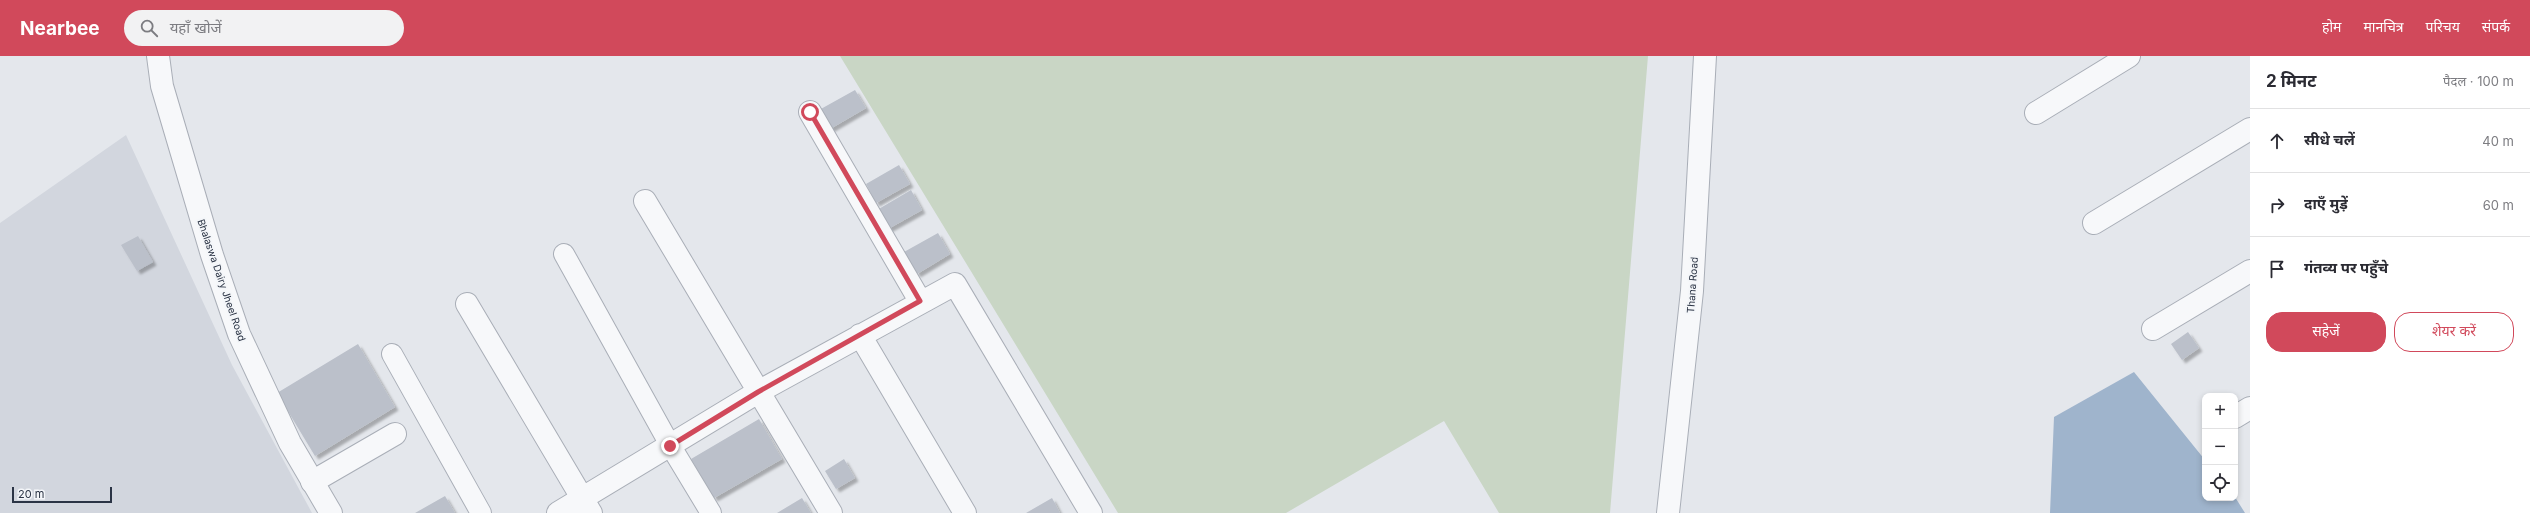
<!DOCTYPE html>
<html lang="hi">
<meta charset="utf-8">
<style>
:root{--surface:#fff;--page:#f2f2f3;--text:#2b2b33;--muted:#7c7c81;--line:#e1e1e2;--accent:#d1495b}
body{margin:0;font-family:Inter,"Noto Sans Devanagari",sans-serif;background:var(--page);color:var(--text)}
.controls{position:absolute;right:12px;bottom:12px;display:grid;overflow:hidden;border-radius:8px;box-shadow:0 2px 6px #0003}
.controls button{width:36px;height:36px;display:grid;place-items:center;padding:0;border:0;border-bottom:1px solid var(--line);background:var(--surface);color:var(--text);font:20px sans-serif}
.scale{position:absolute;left:12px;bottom:10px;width:100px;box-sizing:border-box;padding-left:4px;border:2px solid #2b3445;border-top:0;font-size:11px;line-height:14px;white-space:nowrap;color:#2b3445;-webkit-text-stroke:3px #f4f6f9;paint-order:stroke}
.stop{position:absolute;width:12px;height:12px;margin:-9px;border:3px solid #d1495b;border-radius:50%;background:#fff}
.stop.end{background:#d1495b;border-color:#fff;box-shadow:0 1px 4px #0008}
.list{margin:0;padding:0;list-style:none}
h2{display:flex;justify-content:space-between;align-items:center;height:52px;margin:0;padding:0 16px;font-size:17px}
h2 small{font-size:13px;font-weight:400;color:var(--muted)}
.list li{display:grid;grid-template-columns:26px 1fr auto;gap:12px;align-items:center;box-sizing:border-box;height:64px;padding:0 16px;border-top:1px solid var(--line)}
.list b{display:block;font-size:15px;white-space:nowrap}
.list em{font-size:13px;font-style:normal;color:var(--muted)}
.actions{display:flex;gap:8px;padding:12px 16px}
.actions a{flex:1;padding:9px 0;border:1px solid var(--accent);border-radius:16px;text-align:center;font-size:14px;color:var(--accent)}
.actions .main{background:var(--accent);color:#fff}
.icon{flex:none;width:22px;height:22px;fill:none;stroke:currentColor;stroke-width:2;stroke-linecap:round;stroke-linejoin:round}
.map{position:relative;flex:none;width:2250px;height:457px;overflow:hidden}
header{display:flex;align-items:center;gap:24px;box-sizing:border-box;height:56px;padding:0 20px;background:var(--accent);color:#fff}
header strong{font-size:19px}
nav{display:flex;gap:22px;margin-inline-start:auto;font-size:14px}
.search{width:280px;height:36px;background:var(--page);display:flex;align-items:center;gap:10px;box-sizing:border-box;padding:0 14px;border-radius:22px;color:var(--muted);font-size:15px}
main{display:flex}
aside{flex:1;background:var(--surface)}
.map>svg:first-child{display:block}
.built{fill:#d2d6de}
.green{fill:#c9d6c5}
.water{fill:#9fb4cc}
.building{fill:#bbc0ca;filter:url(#shadow)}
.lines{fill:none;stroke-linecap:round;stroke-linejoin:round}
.service-casing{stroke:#a9aeb7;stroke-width:22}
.minor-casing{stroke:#a9aeb7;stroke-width:24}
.tertiary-casing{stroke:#a9aeb7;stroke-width:24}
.service{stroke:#f7f8fa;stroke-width:20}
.minor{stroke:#f7f8fa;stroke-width:22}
.tertiary{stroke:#f7f8fa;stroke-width:22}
.route{stroke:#d1495b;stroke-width:5}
.labels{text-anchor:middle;stroke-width:4;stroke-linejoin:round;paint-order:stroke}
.street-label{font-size:10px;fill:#2b3445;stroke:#f4f6f9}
</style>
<header>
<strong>Nearbee</strong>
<div class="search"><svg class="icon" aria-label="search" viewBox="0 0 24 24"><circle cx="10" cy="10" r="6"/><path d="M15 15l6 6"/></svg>यहाँ खोजें</div>
<nav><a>होम</a><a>मानचित्र</a><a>परिचय</a><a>संपर्क</a></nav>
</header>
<main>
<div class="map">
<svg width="2250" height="457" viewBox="0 0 2250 457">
<defs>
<filter id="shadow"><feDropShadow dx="3.5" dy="3.5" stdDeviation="1" flood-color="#0004"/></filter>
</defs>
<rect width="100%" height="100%" fill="#e4e7ec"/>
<path class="built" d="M126,79L232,309L312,457H0V167Z"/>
<path class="green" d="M840,0H1648L1610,457H1499L1444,365L1286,457H1118Z"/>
<path class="water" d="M2134,316L2205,404V442L2235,441L2245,457H2050L2054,361Z"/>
<path class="building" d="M855,34L866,52L830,73L819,54Z
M899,109L910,128L876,147L866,128Z
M911,134L922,154L888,173L877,154Z
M938,177L950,198L917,218L904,196Z
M138,180L153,206L137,215L121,189Z
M2188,276L2199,292L2182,304L2171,288Z
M358,288L395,351L315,400L277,337Z
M759,363L782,403L714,442L691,403Z
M844,403L855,422L836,433L825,415Z
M445,440L455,457H415Z
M802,442L811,457H777Z
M1052,442L1060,457H1026Z"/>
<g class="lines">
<g class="service-casing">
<path id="service" d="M564,198L670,389L711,457
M392,298L481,457"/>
</g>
<g class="minor-casing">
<path id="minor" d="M810,56L920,245
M2036,57L2129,0
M645,145L831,457
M2094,167L2250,73
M467,248L591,457
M2153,273L2250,215
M860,279L965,457
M2235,361L2250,352
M312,426L395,378
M558,457L758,336L955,228L1091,457
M1668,457L1692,235L1705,0"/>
</g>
<g class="tertiary-casing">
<path id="tertiary" d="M158,0L162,30L212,199L239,278L290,387L331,457"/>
</g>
<use href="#service" class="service"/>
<use href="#minor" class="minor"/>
<use href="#tertiary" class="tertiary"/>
</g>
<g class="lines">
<path class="route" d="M670,390L758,336L920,245L810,56"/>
</g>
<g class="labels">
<g class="street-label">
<text transform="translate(222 224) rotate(71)" y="4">Bhalaswa Dairy Jheel Road</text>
<text transform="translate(1692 229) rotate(-86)" y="4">Thana Road</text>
</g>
</g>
</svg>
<div class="controls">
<button>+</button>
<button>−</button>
<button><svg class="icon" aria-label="locate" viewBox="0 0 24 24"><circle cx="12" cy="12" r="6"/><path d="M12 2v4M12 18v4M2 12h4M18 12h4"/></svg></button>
</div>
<div class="scale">20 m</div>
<div class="stop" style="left:810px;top:56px"></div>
<div class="stop end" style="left:670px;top:390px"></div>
</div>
<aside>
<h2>2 मिनट<small>पैदल · 100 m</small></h2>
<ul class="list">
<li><svg class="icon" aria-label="ahead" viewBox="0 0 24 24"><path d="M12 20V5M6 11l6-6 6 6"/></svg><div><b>सीधे चलें</b></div><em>40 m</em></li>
<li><svg class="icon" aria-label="right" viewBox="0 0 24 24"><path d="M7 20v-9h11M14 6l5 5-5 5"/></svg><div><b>दाएँ मुड़ें</b></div><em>60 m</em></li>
<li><svg class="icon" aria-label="arrive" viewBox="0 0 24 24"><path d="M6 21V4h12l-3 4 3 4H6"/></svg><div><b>गंतव्य पर पहुँचे</b></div></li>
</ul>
<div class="actions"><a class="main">सहेजें</a><a>शेयर करें</a></div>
</aside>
</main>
